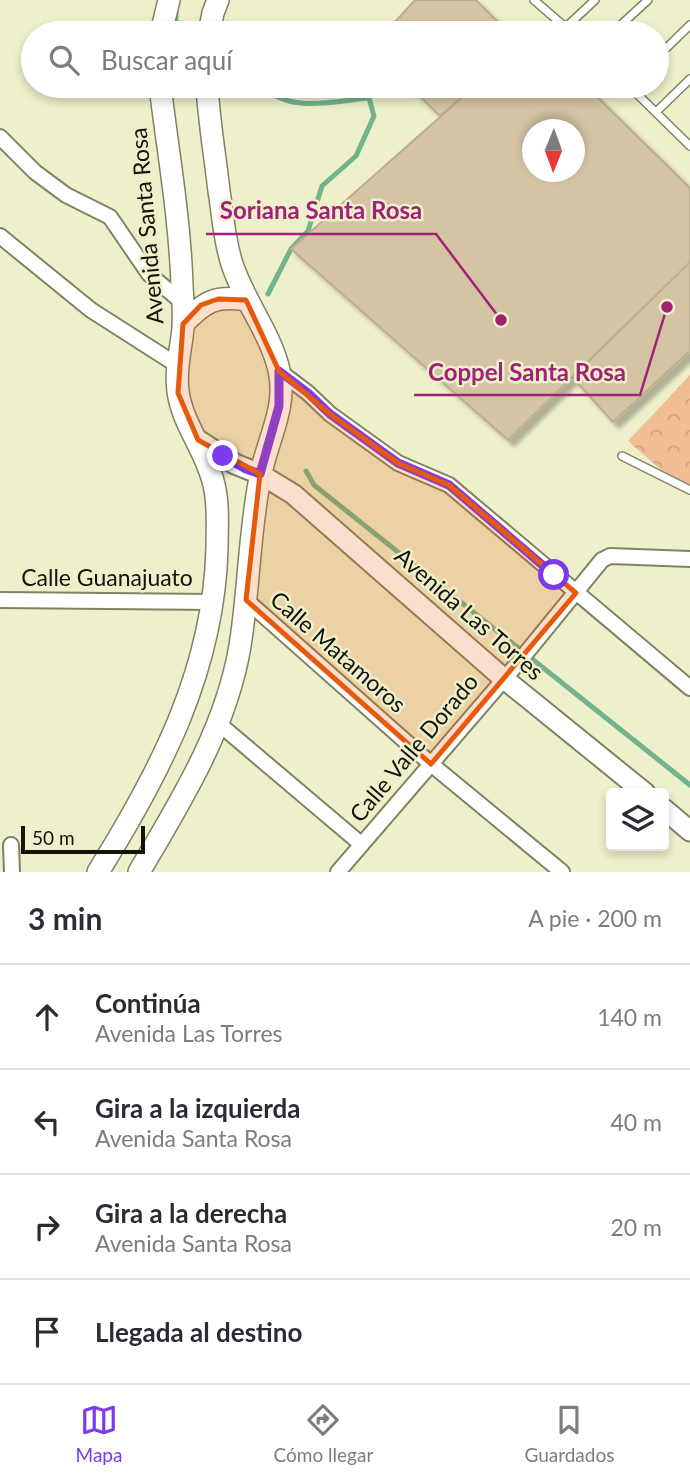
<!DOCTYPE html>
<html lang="es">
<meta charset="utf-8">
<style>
:root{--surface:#fff;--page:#f2f2f3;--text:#2b2b33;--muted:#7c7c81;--line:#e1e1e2;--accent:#7c3aed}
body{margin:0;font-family:Lato,sans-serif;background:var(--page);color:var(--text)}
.controls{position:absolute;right:21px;bottom:21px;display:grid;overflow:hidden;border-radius:7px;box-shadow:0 4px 10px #0003}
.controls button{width:63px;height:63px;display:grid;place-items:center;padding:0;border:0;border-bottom:2px solid var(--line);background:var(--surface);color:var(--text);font:35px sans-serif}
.compass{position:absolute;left:522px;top:119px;width:63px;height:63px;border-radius:50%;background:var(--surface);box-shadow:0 4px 10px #0003;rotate:181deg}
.scale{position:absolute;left:21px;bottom:18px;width:124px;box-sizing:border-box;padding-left:7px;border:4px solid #131307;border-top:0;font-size:19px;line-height:24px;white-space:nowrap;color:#131307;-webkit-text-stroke:5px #eeefcb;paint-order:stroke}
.stop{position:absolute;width:21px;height:21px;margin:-16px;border:5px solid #7c3aed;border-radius:50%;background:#fff}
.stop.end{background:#7c3aed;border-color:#fff;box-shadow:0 2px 7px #0008}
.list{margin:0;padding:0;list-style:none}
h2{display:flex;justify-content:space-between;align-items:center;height:91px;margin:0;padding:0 28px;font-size:30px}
h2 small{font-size:23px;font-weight:400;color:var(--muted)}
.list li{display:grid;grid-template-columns:46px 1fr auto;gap:21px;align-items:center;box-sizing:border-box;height:105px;padding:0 28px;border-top:2px solid var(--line)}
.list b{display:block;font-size:26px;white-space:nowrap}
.list p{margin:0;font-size:23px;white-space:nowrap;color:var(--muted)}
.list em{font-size:23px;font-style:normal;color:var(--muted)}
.icon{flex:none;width:38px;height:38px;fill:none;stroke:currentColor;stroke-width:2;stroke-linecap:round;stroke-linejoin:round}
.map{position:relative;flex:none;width:690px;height:872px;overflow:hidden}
.search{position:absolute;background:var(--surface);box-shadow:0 4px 10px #0003;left:21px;right:21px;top:21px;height:77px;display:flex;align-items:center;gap:18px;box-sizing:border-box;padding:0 24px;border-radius:38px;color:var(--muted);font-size:26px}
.sheet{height:511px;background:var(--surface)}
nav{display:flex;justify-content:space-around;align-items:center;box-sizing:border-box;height:98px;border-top:2px solid var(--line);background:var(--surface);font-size:19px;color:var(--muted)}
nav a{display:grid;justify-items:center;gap:4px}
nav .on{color:var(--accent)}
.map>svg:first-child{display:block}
.forest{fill:url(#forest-crowns)}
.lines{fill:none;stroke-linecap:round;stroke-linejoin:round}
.stream{stroke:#71b48d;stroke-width:5}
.building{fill:#d4c4a4;stroke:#bdad8e;stroke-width:2;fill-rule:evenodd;filter:url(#shadow)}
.service-casing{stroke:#818261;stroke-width:10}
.minor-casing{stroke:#818261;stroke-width:18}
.tertiary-casing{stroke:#818261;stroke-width:23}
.secondary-casing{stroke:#818261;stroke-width:24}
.service{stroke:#fff;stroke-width:7}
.minor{stroke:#fff;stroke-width:14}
.tertiary{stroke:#fff;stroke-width:19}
.secondary{stroke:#fff;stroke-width:21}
.route{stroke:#7c3aed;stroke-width:9}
.marked{fill:#e8590c;fill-opacity:0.2;stroke:#e8590c;stroke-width:5;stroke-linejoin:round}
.labels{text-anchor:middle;stroke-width:5;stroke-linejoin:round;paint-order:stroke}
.street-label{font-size:23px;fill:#131307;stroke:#eeefcb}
.leader{fill:none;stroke:#a12174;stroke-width:2.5}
.callout-dot{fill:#a12174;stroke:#eeefcb;stroke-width:2.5}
.callout-label{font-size:24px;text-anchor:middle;font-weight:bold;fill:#a12174;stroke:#eeefcb;stroke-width:5;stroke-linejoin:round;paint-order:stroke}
</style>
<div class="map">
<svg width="690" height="872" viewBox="0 0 690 872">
<defs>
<pattern id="forest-crowns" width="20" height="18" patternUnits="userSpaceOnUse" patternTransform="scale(1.75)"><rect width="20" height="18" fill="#f1bd94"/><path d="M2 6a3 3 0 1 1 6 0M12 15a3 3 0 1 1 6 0" fill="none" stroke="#cea27e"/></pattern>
<filter id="shadow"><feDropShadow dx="6" dy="6" stdDeviation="2" flood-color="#0004"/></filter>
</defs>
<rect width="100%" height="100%" fill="#eeefcb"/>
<path class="forest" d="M690,375V495L628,441Z"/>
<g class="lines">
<path class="stream" d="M176,10V23L206,25
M216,27L230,29L244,25L249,33
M263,86C289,114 335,101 369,98L374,116L356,156L322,186L308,231L291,249L268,294
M306,471L314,485L690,785"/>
</g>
<path class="building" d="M415,0H476L509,33H385Z
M409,86H475L440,116Z
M475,86H586L690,188V262L508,440L291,249ZM532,130H574V172H532Z
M690,262V351L613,422L572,377Z"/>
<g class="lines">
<g class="service-casing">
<path id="service" d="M534,0L572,33
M565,28L595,0
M612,33L648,0
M657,57L690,25
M629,86L690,146
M656,112L690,79
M622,456L690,490"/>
</g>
<g class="minor-casing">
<path id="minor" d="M0,137L35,172L66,195L110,217L149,274L183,303
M0,236L91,310L177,365
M279,371L308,393L330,414L398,463L449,485L690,688
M0,600L214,602
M246,600L431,764L562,872
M218,723L361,844
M11,845L12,872
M338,872L518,663L602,560L610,556L690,559"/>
</g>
<g class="tertiary-casing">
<path id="tertiary" d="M198,440L235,464L260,474L293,494L503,678L645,793
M664,809L690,831"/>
</g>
<g class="secondary-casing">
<path id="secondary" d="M161,33L169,0
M209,33L213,13L218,0
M183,324C204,302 215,295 246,300
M98,872C161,771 214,669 217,548C217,527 219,505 214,485C207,452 182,424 178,391C175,369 181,350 183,328C184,314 183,300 182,286C180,219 168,152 160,86
M139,872C181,801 226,729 240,646C249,590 249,534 260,478C266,442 288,408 279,370C270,332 244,301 232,264C224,240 223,215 219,191C215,156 209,121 207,86"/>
</g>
<use href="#service" class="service"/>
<use href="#minor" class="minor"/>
<use href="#tertiary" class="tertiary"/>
<use href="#secondary" class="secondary"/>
</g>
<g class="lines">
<path class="route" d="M223,456L246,469L260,474L279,406V371L308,393L330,414L398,463L449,485L554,575"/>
</g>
<path class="marked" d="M218,299L246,300L279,371L330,414L398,463L449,485L576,593L431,764L246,600L260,474L198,440L178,393L183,324L201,305Z"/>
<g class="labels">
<g class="street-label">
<text transform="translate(147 226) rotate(-95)" y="8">Avenida Santa Rosa</text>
<text x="107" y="586">Calle Guanajuato</text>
<text transform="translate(469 614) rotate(41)" y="8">Avenida Las Torres</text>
<text transform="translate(338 652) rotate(41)" y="8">Calle Matamoros</text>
<text transform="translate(414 748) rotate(-50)" y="8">Calle Valle Dorado</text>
</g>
</g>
<path class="leader" d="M501 320L436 234H206M667 307L640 395H414"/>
<g class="callout-dot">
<circle cx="501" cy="320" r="7"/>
<circle cx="667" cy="307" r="7"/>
</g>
<g class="callout-label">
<text x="321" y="219">Soriana Santa Rosa</text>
<text x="527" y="381">Coppel Santa Rosa</text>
</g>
</svg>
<div class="controls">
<button><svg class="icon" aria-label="layers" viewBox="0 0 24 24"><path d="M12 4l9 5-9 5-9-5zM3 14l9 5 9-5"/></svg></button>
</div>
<svg class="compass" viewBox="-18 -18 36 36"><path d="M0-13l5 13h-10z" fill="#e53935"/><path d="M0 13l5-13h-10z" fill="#7c7c81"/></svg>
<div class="scale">50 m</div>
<div class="stop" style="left:554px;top:575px"></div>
<div class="stop end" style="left:223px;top:456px"></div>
<div class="search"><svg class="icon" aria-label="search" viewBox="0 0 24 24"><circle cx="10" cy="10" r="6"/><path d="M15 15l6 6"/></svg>Buscar aquí</div>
</div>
<section class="sheet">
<h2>3 min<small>A pie · 200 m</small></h2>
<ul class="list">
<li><svg class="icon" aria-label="ahead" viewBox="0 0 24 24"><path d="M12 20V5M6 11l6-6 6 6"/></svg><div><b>Continúa</b><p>Avenida Las Torres</p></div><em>140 m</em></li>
<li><svg class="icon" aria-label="left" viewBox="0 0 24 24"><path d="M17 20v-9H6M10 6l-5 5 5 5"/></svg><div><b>Gira a la izquierda</b><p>Avenida Santa Rosa</p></div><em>40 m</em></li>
<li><svg class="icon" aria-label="right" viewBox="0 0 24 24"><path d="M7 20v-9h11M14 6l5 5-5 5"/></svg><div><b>Gira a la derecha</b><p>Avenida Santa Rosa</p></div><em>20 m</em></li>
<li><svg class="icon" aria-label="arrive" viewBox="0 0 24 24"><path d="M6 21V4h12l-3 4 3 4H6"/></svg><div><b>Llegada al destino</b></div></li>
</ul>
</section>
<nav>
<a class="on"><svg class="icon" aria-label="map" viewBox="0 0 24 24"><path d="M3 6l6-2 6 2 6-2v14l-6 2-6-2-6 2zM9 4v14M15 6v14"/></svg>Mapa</a>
<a><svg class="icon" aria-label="directions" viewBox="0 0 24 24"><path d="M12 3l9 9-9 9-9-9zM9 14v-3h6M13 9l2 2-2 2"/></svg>Cómo llegar</a>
<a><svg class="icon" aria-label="saved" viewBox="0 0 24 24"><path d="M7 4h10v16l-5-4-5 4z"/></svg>Guardados</a>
</nav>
